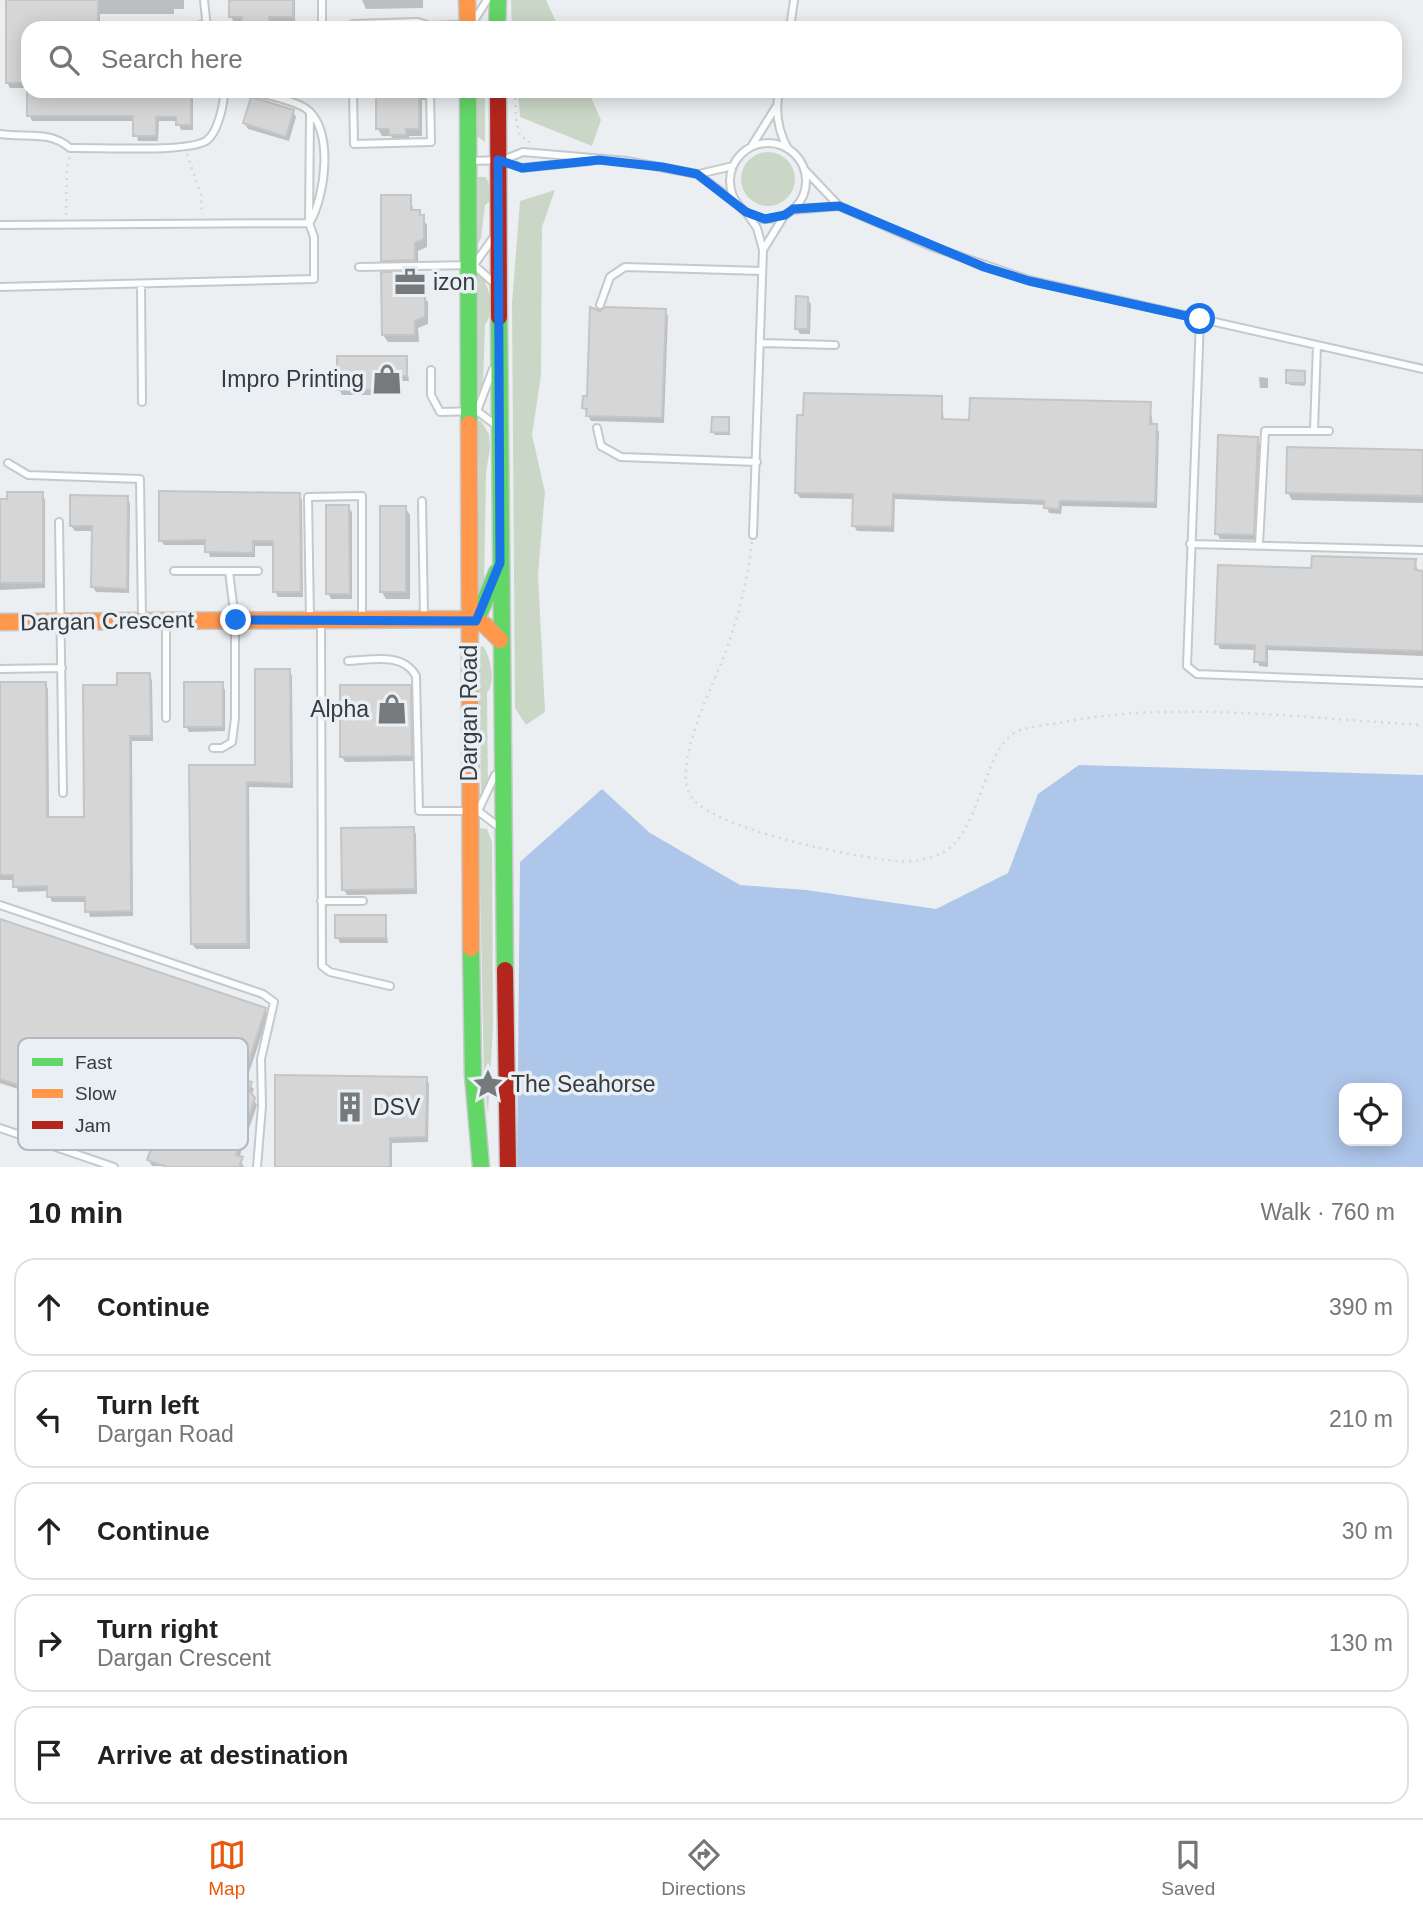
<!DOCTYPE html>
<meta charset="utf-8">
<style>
:root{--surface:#fff;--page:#f6f6f6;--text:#222;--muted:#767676;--line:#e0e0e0;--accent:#ea580c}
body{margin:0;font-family:Helvetica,sans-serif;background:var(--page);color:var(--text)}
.controls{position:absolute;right:21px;bottom:21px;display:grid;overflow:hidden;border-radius:14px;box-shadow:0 4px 18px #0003}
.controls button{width:63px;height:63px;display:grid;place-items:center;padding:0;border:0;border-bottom:2px solid var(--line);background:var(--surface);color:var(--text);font:35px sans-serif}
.stop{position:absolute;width:21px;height:21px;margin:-16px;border:5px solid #1a73e8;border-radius:50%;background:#fff}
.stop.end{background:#1a73e8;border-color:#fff;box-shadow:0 2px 7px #0008}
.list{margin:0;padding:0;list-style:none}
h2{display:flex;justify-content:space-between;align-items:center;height:91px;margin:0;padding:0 28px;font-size:30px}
h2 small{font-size:23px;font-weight:400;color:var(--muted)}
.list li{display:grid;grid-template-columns:46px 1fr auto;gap:21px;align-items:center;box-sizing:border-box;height:98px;margin:0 14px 14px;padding:0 14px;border:2px solid var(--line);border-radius:21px}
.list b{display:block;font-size:26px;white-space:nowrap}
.list p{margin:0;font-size:23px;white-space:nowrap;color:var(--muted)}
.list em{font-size:23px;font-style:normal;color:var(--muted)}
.icon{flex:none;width:38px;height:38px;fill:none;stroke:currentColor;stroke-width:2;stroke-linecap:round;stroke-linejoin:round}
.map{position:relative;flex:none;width:1423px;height:1167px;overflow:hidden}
.search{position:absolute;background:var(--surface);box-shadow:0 4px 18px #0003;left:21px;right:21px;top:21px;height:77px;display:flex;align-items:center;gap:18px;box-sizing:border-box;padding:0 24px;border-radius:21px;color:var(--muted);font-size:26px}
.sheet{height:651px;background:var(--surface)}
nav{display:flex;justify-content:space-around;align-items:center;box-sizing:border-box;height:98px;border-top:2px solid var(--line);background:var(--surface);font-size:19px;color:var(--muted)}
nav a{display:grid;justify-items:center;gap:4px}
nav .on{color:var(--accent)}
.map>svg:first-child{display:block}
.green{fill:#cad7c7}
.water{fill:#aec6ea;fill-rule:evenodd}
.shadow{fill:#0003}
.building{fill:#d6d6d7;stroke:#c4c5c6;stroke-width:2}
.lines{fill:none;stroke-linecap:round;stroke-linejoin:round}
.lane-casing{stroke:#c6c8cb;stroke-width:10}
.fast-casing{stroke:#c6c8cb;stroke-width:19}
.slow-casing{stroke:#c6c8cb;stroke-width:19}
.jam-casing{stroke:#c6c8cb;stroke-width:19}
.path{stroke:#d5d6d7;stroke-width:2.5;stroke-dasharray:2 5;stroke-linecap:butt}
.lane{stroke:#fcfdfd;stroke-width:6}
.fast{stroke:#63d668;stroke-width:16}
.slow{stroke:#ff974d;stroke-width:16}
.jam{stroke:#b3261e;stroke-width:16}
.route{stroke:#1a73e8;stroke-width:9}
.labels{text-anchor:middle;stroke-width:7;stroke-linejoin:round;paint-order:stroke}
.poi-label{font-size:23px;fill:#383b3d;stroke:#e8eff5;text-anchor:start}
.street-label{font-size:23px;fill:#383b3d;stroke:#e8eff5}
.key{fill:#e8eff5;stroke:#b3b9be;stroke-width:2}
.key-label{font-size:19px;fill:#383b3d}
</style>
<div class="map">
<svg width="1423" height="1167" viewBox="0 0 1423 1167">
<rect width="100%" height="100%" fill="#ebeff2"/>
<path class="green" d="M511,0H546L559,28H512Z
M475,91H485V142L475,135Z
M518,91H588L601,120L592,146L520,117Z
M741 179a27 27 0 1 1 54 0a27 27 0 1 1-54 0Z
M475,177H486L489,184V202L485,205L481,238L475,251Z
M555,190L542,227L541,375L532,435L545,492L538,575L545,712L526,725L515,708L512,303L520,201Z
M476,274H480C490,286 495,311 485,325L483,384L476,396Z
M476,421H481L489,434L490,448L486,473L484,587L483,593L477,594L479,469Z
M483,646C491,658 496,682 487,693L488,788L481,793L478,648Z
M479,828L487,829L492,842L493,1026L488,1114L484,1081Z"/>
<path class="water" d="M1079,765L1423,775V1167H517L520,862L602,789L650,833L740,885L806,890L936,909L1008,873L1038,794ZM1344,1088H1397V1141H1344Z"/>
<path class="shadow" d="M7,0H184V9H174V14H100V28H28V88H10L7,82Z
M231,0H295V22H271V28H244V22H234L231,17Z
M362,0H423V8L366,9Z
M29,91H193V130H181L178,121H159L158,141H138L135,121H32L29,115Z
M377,91H430L428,100H422V136H409V142H395L391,136H382L378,129Z
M293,112L296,117L289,141L248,129L244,123Z
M410,197L414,212H419L427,225V247L418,251V266L387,268L383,260Z
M414,273L418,291L428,302V324L418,328L419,342H388L383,335Z
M807,298L811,304L810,334H800L797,328Z
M665,311L668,316L664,423L591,421L584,408L589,398L601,313Z
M406,358L409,381H400V395H342L339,389Z
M1304,372L1305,386L1290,385L1288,382Z
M1259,377L1268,378V388H1260Z
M941,398L944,420L971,422L1150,404L1153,426L1159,431L1157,508L1062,506L1061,514L1049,513L1046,505L895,499L894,532L857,531L854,526L855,499L800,498L796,492Z
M728,419L730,435H715L713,432Z
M1257,439L1260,445L1256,540L1220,539L1217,534Z
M1423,452V503L1292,500L1288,493Z
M42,494L45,500V588L0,590V501Z
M299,494L302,500L303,597H278L275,591L274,546H255V557H210L207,545H164L161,540Z
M127,498L130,503L129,593L96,592L93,587L94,531H75L71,526Z
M348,507L352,512V599H331L328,593Z
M405,507L410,515V599H386L382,592Z
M1415,561L1418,572H1423V656L1268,650V667L1259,666L1256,650L1220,649L1217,643L1313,570Z
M289,671L292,676L293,788L249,787L250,949H196L192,944L191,767H257Z
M149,675L152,680L153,741H132L133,916L90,917L87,902H52L48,891L18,892L15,880H0V683L45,684L48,689L49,819H86L119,686Z
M222,684L225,690V731L189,732L186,726Z
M410,687L413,692L414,761L345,762L342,757Z
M413,829L416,834L417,894L347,895L343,889Z
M385,917L388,943H340L337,937Z
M0,922L265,1009L268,1015L246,1082L254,1089L251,1096L257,1105L239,1158L244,1167L152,1166L149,1160L157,1136L0,1083Z
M426,1078L429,1084L428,1142L392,1143V1167H277Z"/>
<path class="building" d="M6,0H98V28H28V83H6Z
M229,0H293V17H269V28H242V17H229Z
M27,91H191V125H176V117H156V136H133V116H27Z
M376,91H419V129H406V135H389V129H376Z
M251,97L294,110L286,137L243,123Z
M381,195H411V210H420V215H424V239L415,243V260L381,261Z
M381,272H415V288L425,293V317L415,321V335H382Z
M796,296L808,297V329H795Z
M590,307L600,311L605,307L666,309L662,418L586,416L587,409L582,408L583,396H587Z
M337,356H407V376H398V390H337Z
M1286,370L1305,371V383H1286Z
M804,393L942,396V419L969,420L970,398L1151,402L1150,424H1157L1155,503L1060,501L1059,509L1044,508V501L893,494L892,527L852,526L853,494L795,493L797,415H803Z
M712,417H729V433L711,432Z
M1218,435L1258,437L1254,535L1215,534Z
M1287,447L1423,450V496L1286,493Z
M159,491L300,493L301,592H273V541H253V553L205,552V540L159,541Z
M7,492H43V583H0V499H7Z
M70,495L128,496L127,589L91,587L92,526H70Z
M326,505H349L350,594H326Z
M380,506H406V592H380Z
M1312,556L1416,559L1415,570L1423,571V651L1266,646V662H1254L1255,645L1215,644L1218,565L1311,568Z
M255,669H290L291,784L247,782V944H191L189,765H255Z
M117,673H150L151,736H130L131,911L85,912V897H47V886L13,887V875H0V682H46L47,817H84L83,685H117Z
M184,682H223V727H184Z
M340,685H411L412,756L340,757Z
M414,827L415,889L342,890L341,828Z
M335,915H386V938H335Z
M0,919L266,1008L243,1079L252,1082L249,1090L255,1098L236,1155L243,1157L239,1167H167L147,1160L157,1132L0,1079Z
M275,1075L427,1077L426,1137L390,1138V1167H275Z"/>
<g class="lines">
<g class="lane-casing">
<path id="lane" d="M204,0L207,28
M322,0V28
M192,28L206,23
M353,28V24L418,22L430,26L472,24L487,0
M790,28L794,0
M252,91C268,96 291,99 305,108C335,127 325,197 310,222
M353,91L354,144L431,142L430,91
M779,91C775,111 778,131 788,149
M0,134C25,138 49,130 70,148C98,147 185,153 206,141C218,133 224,104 224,91
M730 181a38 38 0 1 1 76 0a38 38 0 1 1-76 0Z
M751,147L776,107
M503,160L522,168L590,161
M471,161L503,160L523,152L627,161L697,174L738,204
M804,169L839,206L930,246L1029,280L1423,369
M699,174L733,166
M793,210L839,206
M746,212L757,228L763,250L753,535
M0,225L309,223
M763,250L784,216
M474,265L493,238
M359,267L474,265L494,283
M141,285L142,402
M0,287L314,279V237L309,223L310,113
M600,305L610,277L625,267L762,271
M1200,319L1187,666L1197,674L1423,683
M760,343L835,345
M431,370V395L440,412L477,411L497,426
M477,411L493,369
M597,428L601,446L621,457L757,462
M1314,430L1317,345
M8,463L28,475L140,479L142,618
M422,501L424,617
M59,522L63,793
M1190,544L1423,550
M1259,545L1265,431H1329
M174,571H229L235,620V718L232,742L222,748H213
M229,571H258
M310,619L308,497L362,496V617
M166,622V718
M321,624L322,966L330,972L390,986
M348,661C372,660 403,652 416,676L419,811H478L499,827
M0,669L62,668
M478,811L495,775
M321,901H363
M0,905L263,994L274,1002L261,1059L262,1106L257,1167
M0,1128L114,1167"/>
</g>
<g class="fast-casing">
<path id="fast" d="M497,28L498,0
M468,91L469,424
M499,317L505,970
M476,621L497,572
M471,948L473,1075L481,1167"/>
</g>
<g class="slow-casing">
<path id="slow" d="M467,0L468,28
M469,424L471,948
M0,622L469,619L485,625L500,640"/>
</g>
<g class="jam-casing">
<path id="jam" d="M498,91L499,317
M505,970L508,1167"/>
</g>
<path class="path" d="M515,91L516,119L520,136L529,140V144
M187,154L201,195L202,215
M66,215L67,167L70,156
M752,542C748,579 739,613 727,648C715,683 674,758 689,793C703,828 858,858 897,861C911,863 932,859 944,852C982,829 983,749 1016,732C1028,726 1050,725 1064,722C1176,700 1309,719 1423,725"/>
<use href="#lane" class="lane"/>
<use href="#fast" class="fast"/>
<use href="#slow" class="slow"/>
<use href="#jam" class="jam"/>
</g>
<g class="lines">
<path class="route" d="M236,620L476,621L500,563L498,160L522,168L599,160L662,167L697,174L746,212L765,219L785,215L793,209L839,206L984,267L1029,281L1200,319"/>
</g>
<defs>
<g id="office-bare" transform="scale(2.415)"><path d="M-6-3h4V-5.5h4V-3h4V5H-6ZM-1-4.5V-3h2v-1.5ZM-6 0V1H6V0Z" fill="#777a7c" stroke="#e8eff5" stroke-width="2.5" paint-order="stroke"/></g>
<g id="shop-bare" transform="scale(2.415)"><path d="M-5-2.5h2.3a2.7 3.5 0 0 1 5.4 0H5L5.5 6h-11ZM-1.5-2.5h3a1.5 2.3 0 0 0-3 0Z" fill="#777a7c" stroke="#e8eff5" stroke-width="2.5" paint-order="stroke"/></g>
<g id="sight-bare" transform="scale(2.415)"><path d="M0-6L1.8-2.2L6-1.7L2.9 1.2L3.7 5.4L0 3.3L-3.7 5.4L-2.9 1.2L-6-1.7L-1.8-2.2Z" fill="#777a7c" stroke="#e8eff5" stroke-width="2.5" paint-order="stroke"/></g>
<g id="building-bare" transform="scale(2.415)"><path d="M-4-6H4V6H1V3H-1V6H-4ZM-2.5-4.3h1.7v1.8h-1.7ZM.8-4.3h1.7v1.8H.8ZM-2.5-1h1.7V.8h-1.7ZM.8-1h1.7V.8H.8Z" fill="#777a7c" stroke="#e8eff5" stroke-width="2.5" paint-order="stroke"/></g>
</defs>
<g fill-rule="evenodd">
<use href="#office-bare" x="410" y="282"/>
<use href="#shop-bare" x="387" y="379"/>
<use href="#shop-bare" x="392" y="709"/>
<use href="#sight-bare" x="488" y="1084"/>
<use href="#building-bare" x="350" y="1107"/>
</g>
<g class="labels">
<g class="poi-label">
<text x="433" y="290">izon</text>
<text x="364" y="387" text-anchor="end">Impro Printing</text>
<text x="369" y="717" text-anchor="end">Alpha</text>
<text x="511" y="1092">The Seahorse</text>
<text x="373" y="1115">DSV</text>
</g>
<g class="street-label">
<text transform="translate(107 621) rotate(-1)" y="8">Dargan Crescent</text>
<text transform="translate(469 713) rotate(-90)" y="8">Dargan Road</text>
</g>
</g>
<rect x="18" y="1038" width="230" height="112" rx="10" class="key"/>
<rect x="32" y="1058" width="31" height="8" fill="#63d668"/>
<rect x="32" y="1089" width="31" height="9" fill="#ff974d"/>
<rect x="32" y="1121" width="31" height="8" fill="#b3261e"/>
<g class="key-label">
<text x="75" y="1069">Fast</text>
<text x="75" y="1100">Slow</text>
<text x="75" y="1132">Jam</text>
</g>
</svg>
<div class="controls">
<button><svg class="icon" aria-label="locate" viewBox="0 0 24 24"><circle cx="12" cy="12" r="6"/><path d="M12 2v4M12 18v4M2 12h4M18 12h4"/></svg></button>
</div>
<div class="stop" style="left:1200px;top:319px"></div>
<div class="stop end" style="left:236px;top:620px"></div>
<div class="search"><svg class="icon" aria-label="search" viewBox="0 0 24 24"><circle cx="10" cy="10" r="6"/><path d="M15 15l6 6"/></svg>Search here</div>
</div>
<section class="sheet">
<h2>10 min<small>Walk · 760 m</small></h2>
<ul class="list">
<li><svg class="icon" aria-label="ahead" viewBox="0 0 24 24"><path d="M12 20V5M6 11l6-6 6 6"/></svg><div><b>Continue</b></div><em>390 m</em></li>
<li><svg class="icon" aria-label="left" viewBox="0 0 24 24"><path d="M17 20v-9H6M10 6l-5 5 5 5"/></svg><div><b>Turn left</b><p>Dargan Road</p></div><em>210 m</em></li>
<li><svg class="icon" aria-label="ahead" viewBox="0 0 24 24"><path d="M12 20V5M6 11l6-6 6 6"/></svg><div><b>Continue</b></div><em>30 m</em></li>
<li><svg class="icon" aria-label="right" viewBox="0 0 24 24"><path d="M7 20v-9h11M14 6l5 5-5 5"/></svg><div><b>Turn right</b><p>Dargan Crescent</p></div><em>130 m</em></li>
<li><svg class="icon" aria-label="arrive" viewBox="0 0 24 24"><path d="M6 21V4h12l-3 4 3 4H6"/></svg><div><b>Arrive at destination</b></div></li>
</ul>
</section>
<nav>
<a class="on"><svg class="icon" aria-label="map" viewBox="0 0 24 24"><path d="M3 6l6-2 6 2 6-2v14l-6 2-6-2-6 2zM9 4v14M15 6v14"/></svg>Map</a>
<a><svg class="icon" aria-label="directions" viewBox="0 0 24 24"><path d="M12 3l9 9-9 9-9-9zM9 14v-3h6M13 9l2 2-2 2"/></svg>Directions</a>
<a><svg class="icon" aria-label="saved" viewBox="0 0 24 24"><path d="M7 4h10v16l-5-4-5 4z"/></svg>Saved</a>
</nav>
